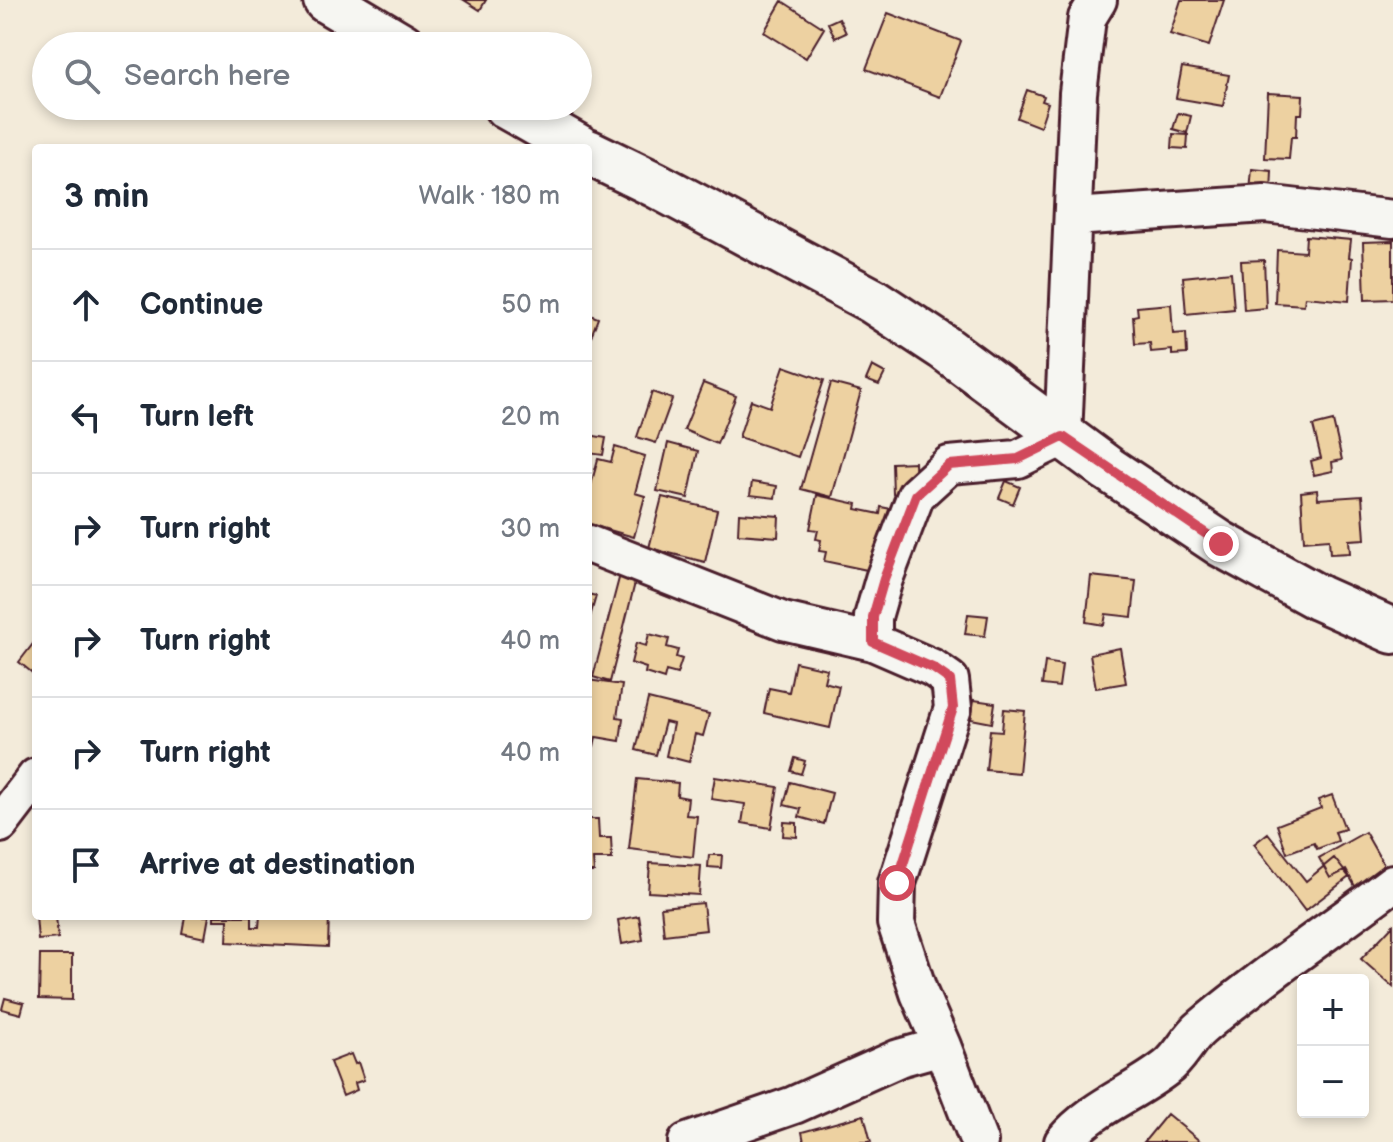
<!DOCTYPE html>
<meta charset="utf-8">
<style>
:root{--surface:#fff;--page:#f2f2f3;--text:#1f2937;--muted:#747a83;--line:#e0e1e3}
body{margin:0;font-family:"Balsamiq Sans",sans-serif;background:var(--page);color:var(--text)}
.controls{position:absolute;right:24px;bottom:24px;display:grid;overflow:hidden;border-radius:8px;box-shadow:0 4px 12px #0003}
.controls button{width:72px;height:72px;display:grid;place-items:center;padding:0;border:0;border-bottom:2px solid var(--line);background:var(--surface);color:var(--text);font:40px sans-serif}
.stop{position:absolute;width:24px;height:24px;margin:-18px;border:6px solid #d1495b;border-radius:50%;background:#fff}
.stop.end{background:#d1495b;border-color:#fff;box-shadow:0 2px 8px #0008}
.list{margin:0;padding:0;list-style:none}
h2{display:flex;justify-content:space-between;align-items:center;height:104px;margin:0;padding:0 32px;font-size:34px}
h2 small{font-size:26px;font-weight:400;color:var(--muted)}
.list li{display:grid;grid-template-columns:52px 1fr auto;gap:24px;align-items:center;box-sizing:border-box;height:112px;padding:0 32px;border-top:2px solid var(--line)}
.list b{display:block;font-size:30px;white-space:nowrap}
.list em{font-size:26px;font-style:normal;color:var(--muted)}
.icon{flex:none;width:44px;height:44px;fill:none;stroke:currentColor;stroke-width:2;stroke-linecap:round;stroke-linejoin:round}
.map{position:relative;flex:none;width:1393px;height:1142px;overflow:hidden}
.search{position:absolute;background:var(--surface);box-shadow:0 4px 12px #0003;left:32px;top:32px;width:560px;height:88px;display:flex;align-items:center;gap:20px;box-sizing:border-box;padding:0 28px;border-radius:44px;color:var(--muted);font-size:30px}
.panel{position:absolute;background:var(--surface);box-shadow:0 4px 12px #0003;left:32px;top:144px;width:560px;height:776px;border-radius:8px}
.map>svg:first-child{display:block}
.building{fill:#edd1a1;stroke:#4a1f2b;stroke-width:2}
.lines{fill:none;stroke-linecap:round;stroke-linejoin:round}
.street-casing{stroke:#4a1f2b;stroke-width:42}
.secondary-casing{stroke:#4a1f2b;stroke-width:50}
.street{stroke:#f6f6f2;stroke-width:36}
.secondary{stroke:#f6f6f2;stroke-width:44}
.route{stroke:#d1495b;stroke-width:10}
</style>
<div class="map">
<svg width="1393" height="1142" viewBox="0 0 1393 1142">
<rect width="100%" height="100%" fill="#f3ebda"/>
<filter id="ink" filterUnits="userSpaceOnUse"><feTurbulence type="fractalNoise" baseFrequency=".0125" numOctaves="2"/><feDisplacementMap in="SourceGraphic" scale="16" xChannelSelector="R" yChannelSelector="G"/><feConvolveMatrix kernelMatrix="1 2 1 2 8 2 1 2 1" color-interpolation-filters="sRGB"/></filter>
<g filter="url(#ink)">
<path class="building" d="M464,0H486L480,10Z
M1181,0H1224L1209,46L1170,34Z
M782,1L824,28L806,58L764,32Z
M888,13L961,41L940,97L866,69Z
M839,18L846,33L835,38L828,23Z
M1182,67L1229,75L1223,106L1176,98Z
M1027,90L1044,96L1042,101L1048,103L1040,127L1017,118Z
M1268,93L1303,95L1302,114H1297L1296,137H1291L1289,159L1265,158Z
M1178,113L1191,116L1187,133L1173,129Z
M1173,134L1188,135L1187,149L1172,148Z
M1252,169L1272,171L1271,194L1250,192Z
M1306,236L1351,240L1349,257L1352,258L1349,301L1305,297L1304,305L1275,303L1277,250L1305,252Z
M1393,241V299L1365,300L1363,242Z
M1264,260L1266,308L1244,310L1241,261Z
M1231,272L1234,309L1186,314L1183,277Z
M1171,304L1173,334L1186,333L1187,354L1172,355V350L1151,352L1150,343L1135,344L1133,316L1138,315L1137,307Z
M588,314L598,318L588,344Z
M784,366L824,380L798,457L739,437L751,400L770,407Z
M872,366L885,373L879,385L866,380Z
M703,383L736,396L717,444L684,430Z
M831,383L861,391L832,497L801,489Z
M652,392L672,399L656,443L637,437Z
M1333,421L1342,460L1332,462L1333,471L1314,475L1311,461L1321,458L1313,426Z
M589,435L606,438L603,455L588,453Z
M668,443L698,451L688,498L657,491Z
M615,447L645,456L635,493L645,496L634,537L588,524V496L598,459L611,462Z
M915,462L916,492L893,494L892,463Z
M1006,481L1020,487L1013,504L999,498Z
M752,482L777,486L775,498L750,495Z
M1317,490L1318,499L1362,496L1365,539L1349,540L1350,553L1330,554L1329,539L1304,541L1301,492Z
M817,495L857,504L856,509L880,514L881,507L901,511L872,571L824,561L826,552L819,551L821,540L816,539L818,530L810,529Z
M662,497L717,510L705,562L649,548Z
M739,513L779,516L778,537L738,534Z
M622,567L638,571L610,682L593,677Z
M1091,576L1136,581L1132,617L1106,614L1104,625L1086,622Z
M588,594L596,596L588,624Z
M968,614L988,616L985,636L965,634Z
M649,634L669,639L667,647L678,650L676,657L682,659L677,674L666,671L664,679L645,673L646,668L631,663L636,643L646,646Z
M36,640V676L19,662Z
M1120,648L1126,683L1096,688L1090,654Z
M795,662L827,669L824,682L839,686L830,728L764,713L769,688L789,692Z
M1045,662L1062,665L1059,687L1042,685Z
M588,680L622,685L617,717L623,718L620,741L596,737L594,746H588Z
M648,699L709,714L703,736L695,734L689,762L666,756L673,724L665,722L656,755L636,750Z
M974,700L995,703L992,723L971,719Z
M1004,709L1025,711L1019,773L986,770L990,730L1002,731Z
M795,758L805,761L801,774L791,771Z
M715,777L778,787L771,828L742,823L745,804L711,799Z
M637,779L678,783L677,796L688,798L686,815L697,816L693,857L629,849Z
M790,782L832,793L824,824L799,817L801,809L784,805Z
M1332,795L1345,829L1335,832L1338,841L1317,849L1314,843L1287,853L1277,825L1321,808L1318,800Z
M588,819H598L599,838H611L612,859H593L594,872H588Z
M784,822L797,823V837L783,836Z
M1365,832L1385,867L1368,877L1374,888L1361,897L1346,870L1330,878L1319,858Z
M1268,833L1306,881L1334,858L1349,877L1305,911L1254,844Z
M709,855H722L721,868L708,867Z
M650,863L701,866L699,895L648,892Z
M703,903L706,930L664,935L661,907Z
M36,916H56L58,938L38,940Z
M185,916H209L205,938L182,933Z
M214,916H252V927H259L260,916H329L328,947L227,942L228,920H214Z
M639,916L643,940L622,944L618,920Z
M1393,925V987L1361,959Z
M40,955H72V1000L39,999Z
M5,998L24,1003L21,1014L2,1009Z
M351,1054L355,1064L358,1062L364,1080L355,1083L357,1090L343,1096L330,1062Z
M1167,1114L1201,1142H1144Z
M864,1115L871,1142H804L802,1132Z"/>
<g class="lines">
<g class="street-casing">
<path id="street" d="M1074,217L1265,204L1393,219
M588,544L783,621L873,642V617L884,579L916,495L949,465L1018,459L1063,437L1078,93L1087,18L1098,0
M873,642L933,668L950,680L953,708L897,883L896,923L919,993L942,1046
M0,824L36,777
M687,1142L794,1105L899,1058L942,1046L979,1142
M1063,1142C1092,1107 1131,1095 1166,1068C1181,1057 1188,1038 1202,1027C1263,975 1330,931 1393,883"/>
</g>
<g class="secondary-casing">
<path id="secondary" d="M326,0L403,46
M506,106L580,148
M588,152L656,185L873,301L943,347L1108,469L1221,544L1319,598L1393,631"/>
</g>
<use href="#street" class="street"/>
<use href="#secondary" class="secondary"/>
</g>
</g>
<g class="lines" filter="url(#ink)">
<path class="route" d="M897,883L953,708L950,680L933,668L873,642V617L884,579L916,495L949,465L1018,459L1063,437L1221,544"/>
</g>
</svg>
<div class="controls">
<button>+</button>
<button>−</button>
</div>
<div class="stop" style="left:897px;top:883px"></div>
<div class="stop end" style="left:1221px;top:544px"></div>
<div class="search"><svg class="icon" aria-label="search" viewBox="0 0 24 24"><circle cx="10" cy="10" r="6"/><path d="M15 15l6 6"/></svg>Search here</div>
<section class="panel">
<h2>3 min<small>Walk · 180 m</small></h2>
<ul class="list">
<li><svg class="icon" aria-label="ahead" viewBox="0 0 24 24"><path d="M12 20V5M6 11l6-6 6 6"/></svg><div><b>Continue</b></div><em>50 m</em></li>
<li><svg class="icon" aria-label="left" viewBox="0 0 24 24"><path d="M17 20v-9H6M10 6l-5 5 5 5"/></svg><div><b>Turn left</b></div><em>20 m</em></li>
<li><svg class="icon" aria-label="right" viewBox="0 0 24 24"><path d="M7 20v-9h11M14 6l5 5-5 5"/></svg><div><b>Turn right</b></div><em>30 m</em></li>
<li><svg class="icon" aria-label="right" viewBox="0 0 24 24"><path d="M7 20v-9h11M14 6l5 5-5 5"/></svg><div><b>Turn right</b></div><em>40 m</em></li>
<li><svg class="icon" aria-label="right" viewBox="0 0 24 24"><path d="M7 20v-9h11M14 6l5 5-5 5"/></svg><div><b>Turn right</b></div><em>40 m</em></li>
<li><svg class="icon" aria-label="arrive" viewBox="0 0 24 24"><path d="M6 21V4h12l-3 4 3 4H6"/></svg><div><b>Arrive at destination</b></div></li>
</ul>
</section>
</div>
